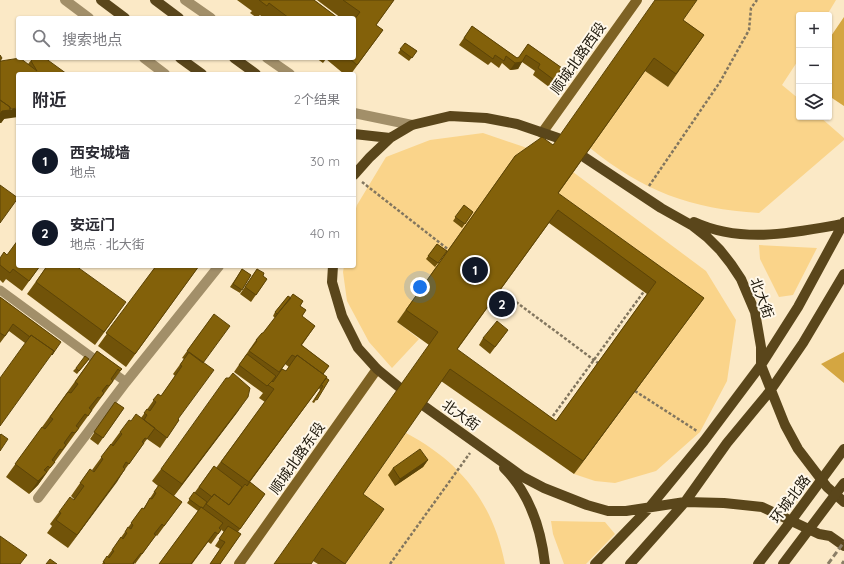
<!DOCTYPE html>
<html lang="zh">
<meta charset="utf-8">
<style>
:root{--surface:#fff;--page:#f7f7f7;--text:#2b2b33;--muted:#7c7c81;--line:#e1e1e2;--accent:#111827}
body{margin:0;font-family:Quicksand,"Noto Sans SC",sans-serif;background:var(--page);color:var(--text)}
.controls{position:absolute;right:12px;top:12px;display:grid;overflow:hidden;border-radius:4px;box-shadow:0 1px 3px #0004}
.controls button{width:36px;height:36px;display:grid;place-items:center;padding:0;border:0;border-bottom:1px solid var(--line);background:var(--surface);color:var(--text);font:20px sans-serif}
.you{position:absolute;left:420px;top:287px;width:14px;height:14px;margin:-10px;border:3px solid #fff;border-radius:50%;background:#1a73e8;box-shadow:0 0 0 6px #1a73e833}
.badge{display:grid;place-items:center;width:26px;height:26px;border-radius:50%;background:var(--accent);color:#fff;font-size:13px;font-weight:700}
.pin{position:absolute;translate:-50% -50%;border:2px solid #fff;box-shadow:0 1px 4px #0006}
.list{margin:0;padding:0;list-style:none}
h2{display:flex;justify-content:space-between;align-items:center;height:52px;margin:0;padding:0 16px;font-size:17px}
h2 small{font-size:13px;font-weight:400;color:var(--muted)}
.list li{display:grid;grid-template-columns:26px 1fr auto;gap:12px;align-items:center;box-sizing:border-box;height:72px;padding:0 16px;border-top:1px solid var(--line)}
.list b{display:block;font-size:15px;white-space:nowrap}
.list p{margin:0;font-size:13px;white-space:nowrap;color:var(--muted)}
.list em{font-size:13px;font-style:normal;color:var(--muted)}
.icon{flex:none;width:22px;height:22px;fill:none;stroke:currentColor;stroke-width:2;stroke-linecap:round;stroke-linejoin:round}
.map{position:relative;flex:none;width:844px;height:564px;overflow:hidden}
.search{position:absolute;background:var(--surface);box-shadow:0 1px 3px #0004;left:16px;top:16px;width:340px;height:44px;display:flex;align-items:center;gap:10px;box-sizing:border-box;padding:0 14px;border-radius:4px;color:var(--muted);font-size:15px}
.panel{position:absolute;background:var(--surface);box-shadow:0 1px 3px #0004;left:16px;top:72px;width:340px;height:196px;border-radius:4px}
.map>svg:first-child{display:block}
.green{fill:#fad48a}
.water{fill:#d4a641}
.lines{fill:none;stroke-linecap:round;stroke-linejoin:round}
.path{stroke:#82765f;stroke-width:2.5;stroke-dasharray:3 2;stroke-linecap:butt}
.lane{stroke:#a28f69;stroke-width:9}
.street{stroke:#a28f69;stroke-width:10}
.secondary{stroke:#7e6224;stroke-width:10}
.primary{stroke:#5a461b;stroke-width:10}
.rail{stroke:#8a7e66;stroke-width:3;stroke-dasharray:6 3;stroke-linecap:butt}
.primary-bridge{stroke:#5a461b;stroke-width:10}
.wall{fill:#715309;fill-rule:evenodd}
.shaded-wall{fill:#5c4407}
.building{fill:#83610a;stroke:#5c4407;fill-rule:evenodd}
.labels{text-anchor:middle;stroke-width:4;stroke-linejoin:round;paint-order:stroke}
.street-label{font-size:14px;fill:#1c1609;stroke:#fff8ea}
</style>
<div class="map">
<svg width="844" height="564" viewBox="0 0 844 564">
<rect width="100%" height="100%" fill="#fbe9c6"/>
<path class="green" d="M697,0H836L827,15H799V59L782,85L799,99V117H820L844,138V140L759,213C691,209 643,191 590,148L645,71L668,87L695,48L674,33Z
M483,133L533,150L506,169L397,322L419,339L392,368L369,342L347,301L343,272L344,266H354V215L357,205L386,157L430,140Z
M573,172L706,271L736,320L727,381L700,432L656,471L615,483L595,481L574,474L695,310L549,206Z
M759,245L817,248L793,295L779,297L760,259Z
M406,433C461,462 493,503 505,564H345L375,521L354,507Z
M551,521L605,522L615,534L586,564H564L553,534Z"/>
<path class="water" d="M844,17V106L829,96V39Z
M844,352V383L821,364Z"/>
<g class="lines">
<path class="path" d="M362,182L449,250
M649,186L720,82L749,30L751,8L757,0
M500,290L598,363
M635,391L697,431
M550,420L645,290
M390,564L470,453"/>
<path class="lane" d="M0,290L126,382"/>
<path class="street" d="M65,0L89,18
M185,0L211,18
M144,58L165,74
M267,58L290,74
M354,113L412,125
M38,498L126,382L219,266"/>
<path class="secondary" d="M542,133L637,0
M239,564L377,369"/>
<path class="primary" d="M101,0L125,18
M155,0L179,18
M180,58L202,74
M234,58L256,74
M354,134L390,138
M584,157L661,208L693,226L707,237L720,250L731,264L741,279L755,312L761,347V365L785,425L798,449L827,487L844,502
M354,175L370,157L390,138L412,125L450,116L486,118L517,124L558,138
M694,222C742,244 793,233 843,224L844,222
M333,266L332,282L342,316L358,348L377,369L399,387
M424,406L523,477L544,488L587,505L608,511H626L685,502L724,503L762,507L819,534L830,536L844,546
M504,468C529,493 541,529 545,564
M595,564L649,508L704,441L761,365L798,307L843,224
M630,564L685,502L727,443L770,391L803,343L844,274"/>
<path class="rail" d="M828,564L844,542
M842,564L844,561"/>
<path class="primary-bridge" d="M758,564L794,517L844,449
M783,564L844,483"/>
</g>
<path class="wall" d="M237,0H314L338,18H263L260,15L257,18L250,13L252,11Z
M317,0H394L376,25L383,30L351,74H344L326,59L323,63L316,58H354V18H341Z
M683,20L704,35L668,87L645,71L558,194L704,298L574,474L441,381L363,494L345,564H318L313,561L429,345L397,322L515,156L553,145ZM549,223L647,294L556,421L457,350Z
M472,26L517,58L519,57L528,44L562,68L549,87L533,75L535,71L522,62L518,69L510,70L502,63L499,68L491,62L488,65L459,45Z
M405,43L417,51L409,61L398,53Z
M33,58H45L4,119L1,123H0V62L28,64Z
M464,205L473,212L462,228L453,221Z
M437,244L447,251L435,267L426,259Z
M7,255L40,266L22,291L6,279L3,283L0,280V258Z
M47,266L117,315L95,345L27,294Z
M156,266H199L126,367L98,346Z
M242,269L251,275L240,293L230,287Z
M257,269L263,276L267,279L251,302L240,294Z
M293,294L303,301L300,306L306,310L302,316L315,326L302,345L329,366L323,374L327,377L326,378L329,380L314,403L312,402L320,390L319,388L247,486L250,482L265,494L238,532L241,534L220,564H210L220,549L215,546L224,532L219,528L221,530L211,544L208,542L192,564H159L198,511L187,503L214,466L216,468L265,402L259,398L263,393L234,372L256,340L262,333H263L280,312L275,318L273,316L275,312L288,296L291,298ZM285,364L289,367L286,371L282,369Z
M0,297L61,342L25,343L9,331L0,343Z
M214,314L203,363L178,419L179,420L160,448L147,439L68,548L47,533L52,526L50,524L59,512L74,500V499L71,496L90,469L94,472L92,470L120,432L131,421L141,418L158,394L161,396L175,376L173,374L184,359L182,358Z
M508,330L490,354L479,345L483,338Z
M97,351L122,369L38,485L29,494L6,477Z
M89,359L77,374L73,371L76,368Z
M115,402L124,408L98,445L90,439Z
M239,410L174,496L182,502L157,536L155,534L156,535L135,564L134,563L133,564H134H102L142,508L143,509L158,486L152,481L161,469Z
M428,460L423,467L395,486L388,475L393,468Z"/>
<path class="shaded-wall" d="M522,62L518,69L510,70L515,63Z
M18,108V117L4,119L1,123H0V114L2,111Z
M704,298L695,310L574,474L583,461Z
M327,377L318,389L240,495L249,482Z
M248,397L239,410L173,497L182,484Z
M428,460L423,467L395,486L400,479Z
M125,469L117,482L68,548L77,535Z
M47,472L38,485L29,494L38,481Z"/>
<path class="building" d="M259,0H314L338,18H289L269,3L267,6Z
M343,0H394L376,25L383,30L357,65L349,58H354V20L360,12Z
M655,0H697L683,20L704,35L676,74L654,58L558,193L704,298L583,461L450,369L363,494L384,509L345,564L322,548L311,564H274L438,332L406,310L515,156L542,137L553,145ZM558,210L656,282L556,421L457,349Z
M472,26L517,58L519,57L528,44L562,68L554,80L538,68L540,64L526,55L522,62L515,63L506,56L504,61L495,55L493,59L464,38Z
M405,43L417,51L412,58L400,49Z
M0,55L2,58L0,61Z
M20,58L37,71L31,61L33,58H45L67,74H18V108L10,109V107L0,100V62L1,61Z
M0,100L10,107V110L2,111L0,114Z
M0,185L18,198L0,223Z
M464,205L473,212L465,224L455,217Z
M18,240V266H40L29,281L13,269L10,273L0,265V258L4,252L7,255Z
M437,244L447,251L438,263L428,256Z
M47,266H76L126,302L104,332L36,282Z
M156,266H199L135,354L106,333Z
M242,269L251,275L242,290L233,284Z
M257,269L264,273L263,276L267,279L256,295L245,287Z
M293,294L303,301L300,306L306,310L302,316L315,326L301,345L329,366L323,374L297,355L296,357L292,355L279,372L249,351L257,341L256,340L262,333H263Z
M288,296L291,298L277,314L275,312Z
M0,297L61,342L52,355L54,351L31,335L30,337L13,324L5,336L0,333Z
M214,314L230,326L203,363L187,351Z
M497,321L508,330L495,347L483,338Z
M31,335L54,351L0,426V378Z
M97,351L122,369L120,371L118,369L111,379L113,381L109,386L107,385L102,391L104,393L100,398L98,397L89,408L92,410L88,416L85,414L76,426L79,428L75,433L72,432L64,443L66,445L62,450L60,449L52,460L55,462L50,468L48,466L44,470L47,472L38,481L15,464L42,427L45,429L53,419L50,417L68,392L71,393L78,384L75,382Z
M189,352L214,370L178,419L179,420L167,438L144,420L147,415L144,413L147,409L150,411L156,402L153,400L158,394L161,396L182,366L180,365Z
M247,354L276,376L272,381L267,386L239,365Z
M297,355L327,377L249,482L221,462L274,389L268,385L272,381L273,382L282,369L286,371Z
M85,356L89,359L79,371L76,368Z
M233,373L250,388L248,397L182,484L161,469L226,378H229Z
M326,378L329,380L317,400L315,399L323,386L321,385Z
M115,402L124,408L103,438L94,432Z
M136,414L155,428L147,439L145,438L142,442L144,443L129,464L126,462L123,467L125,469L77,535L56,520L61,513L59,512L70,497L74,500L84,486L80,483L90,469L94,472L103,459L101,457L111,444L113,446L122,434L120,432L129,420L131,421Z
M1,434L8,439L0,451V435Z
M420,449L428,460L400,479L393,468Z
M214,466L242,487L229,505L214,494L212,497L199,487Z
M250,482L265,494L240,529L206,504L214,494L229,505L245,484L247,486Z
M159,485L182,502L164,526L162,524L154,534L156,535L142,554L141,553L133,563L134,564H104L105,563L103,562L107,556L109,558L114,551L112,550L121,537L123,539L127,533L125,532L128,527L131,529L133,525L131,523L142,508L144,509L150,498L152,499L156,493L154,492Z
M194,492L207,502L203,508L201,507H200L189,499Z
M201,507L223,523L219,528L221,530L218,534L215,532L191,564H159Z
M228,526L241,534L220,564H210L225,542L219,539Z
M0,536L27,555L20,564H0Z
M50,559L57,564H46Z"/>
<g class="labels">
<g class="street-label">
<text transform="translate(578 58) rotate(-55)" y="5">顺城北路西段</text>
<text transform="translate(762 298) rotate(70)" y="5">北大街</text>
<text transform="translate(461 415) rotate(35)" y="5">北大街</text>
<text transform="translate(297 458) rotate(-55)" y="5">顺城北路东段</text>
<text transform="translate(790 499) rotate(-53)" y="5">环城北路</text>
</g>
</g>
</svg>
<div class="controls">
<button>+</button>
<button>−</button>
<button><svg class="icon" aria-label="layers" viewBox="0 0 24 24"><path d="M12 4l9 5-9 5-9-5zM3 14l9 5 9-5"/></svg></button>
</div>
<div class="you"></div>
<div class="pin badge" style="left:475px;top:270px">1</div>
<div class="pin badge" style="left:502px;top:304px">2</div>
<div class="search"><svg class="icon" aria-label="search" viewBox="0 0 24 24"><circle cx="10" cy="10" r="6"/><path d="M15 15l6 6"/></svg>搜索地点</div>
<section class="panel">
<h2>附近<small>2个结果</small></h2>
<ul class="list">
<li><span class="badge">1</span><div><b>西安城墙</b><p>地点</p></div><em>30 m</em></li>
<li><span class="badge">2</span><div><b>安远门</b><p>地点 · 北大街</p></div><em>40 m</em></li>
</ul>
</section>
</div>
